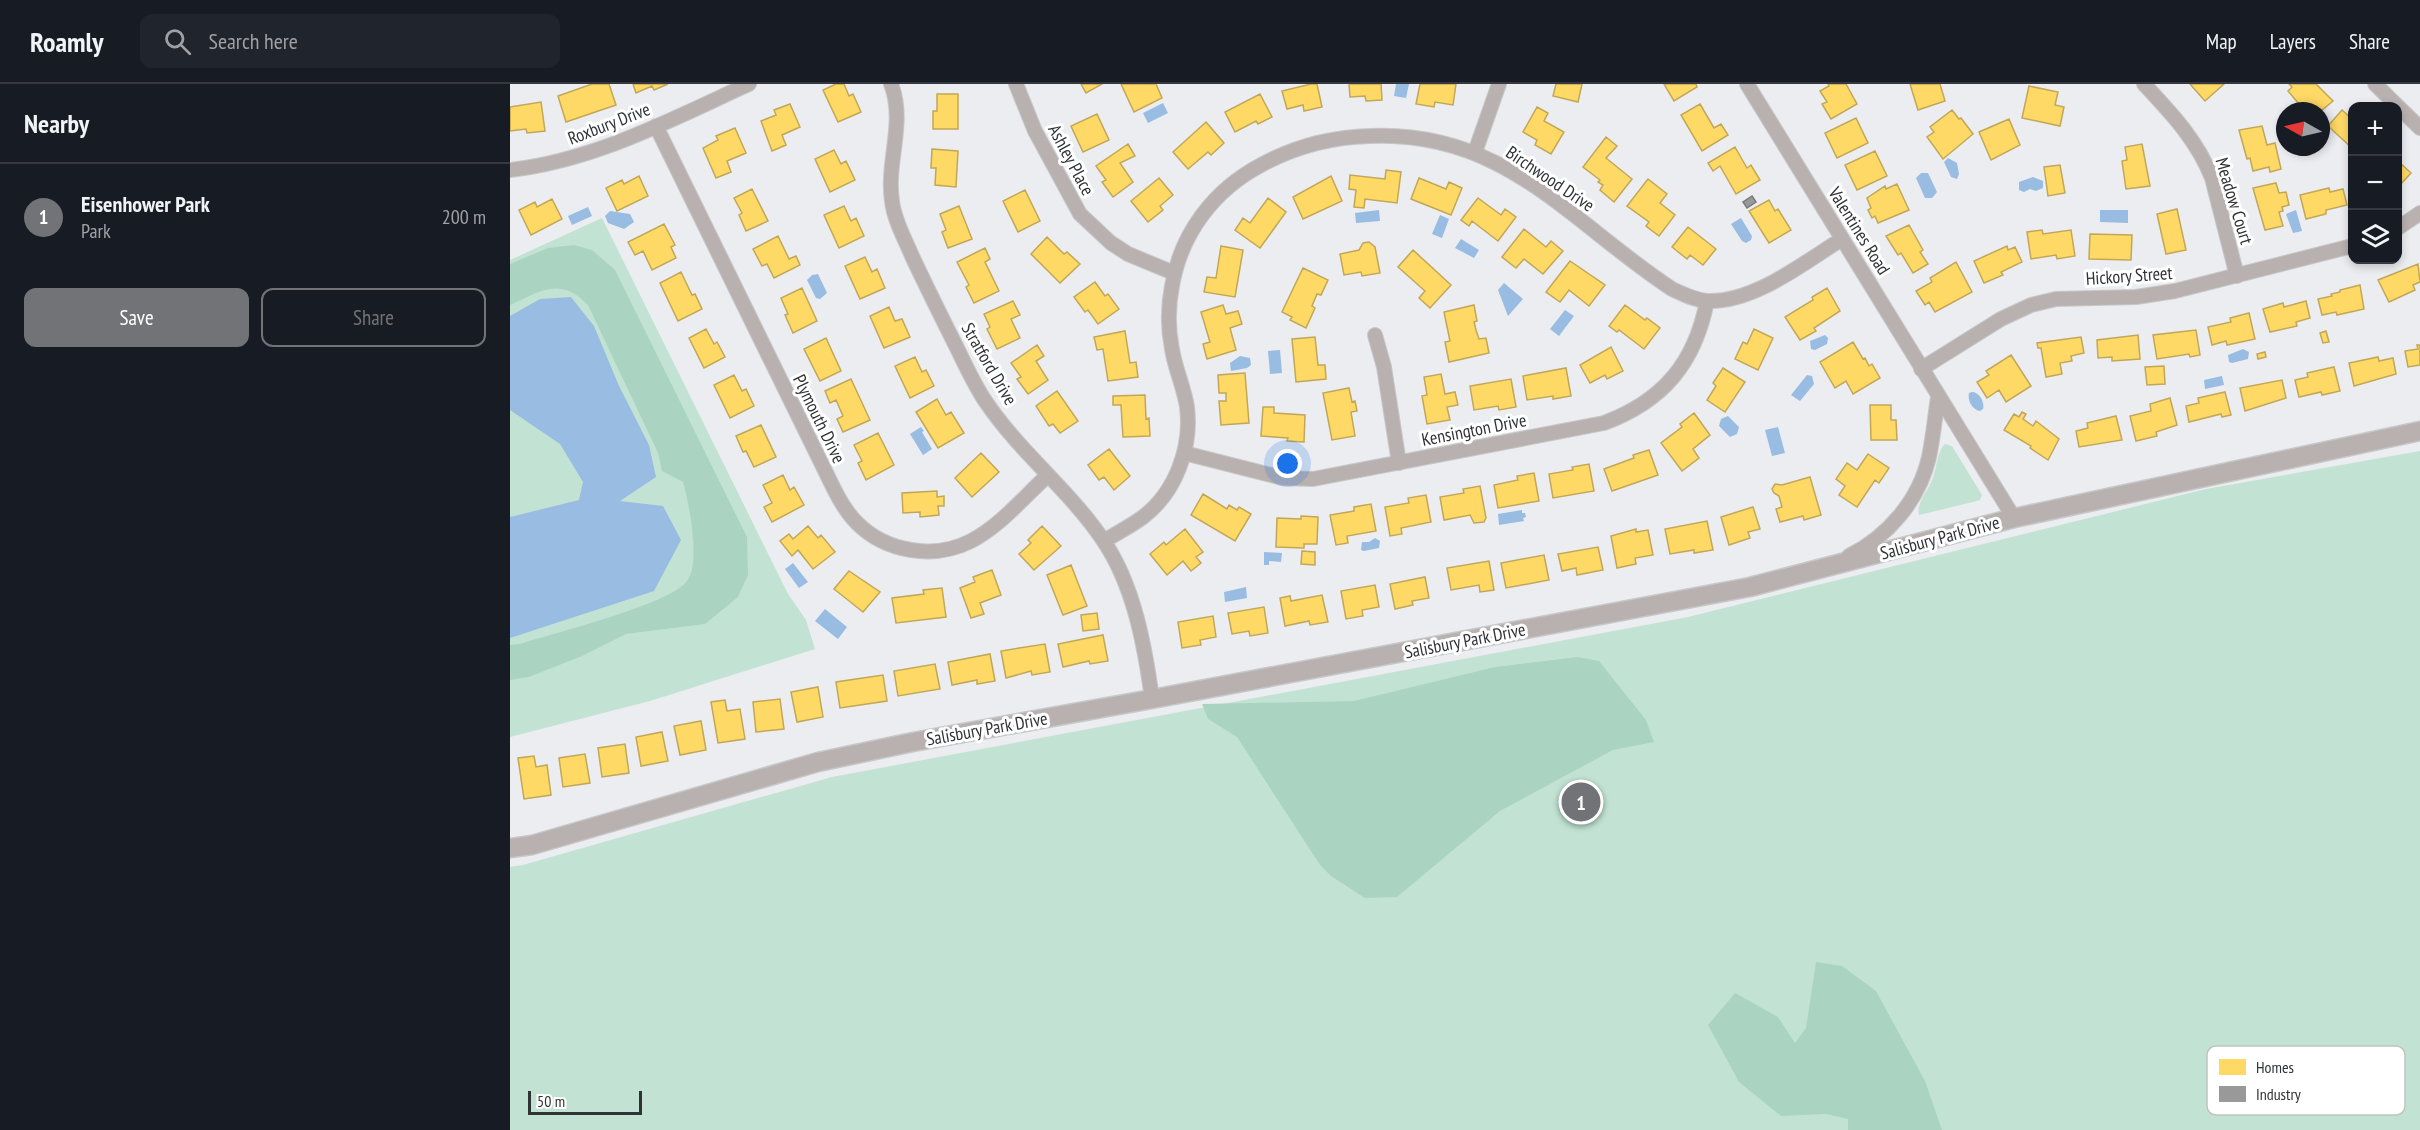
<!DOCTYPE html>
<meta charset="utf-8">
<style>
:root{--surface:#171b24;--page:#20242c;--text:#f1f3f6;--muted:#9ea1a6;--line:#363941;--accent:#727376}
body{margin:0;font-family:"PT Sans Narrow",sans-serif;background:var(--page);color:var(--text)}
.controls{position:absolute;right:18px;top:18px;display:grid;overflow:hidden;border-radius:12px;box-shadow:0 3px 9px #0003}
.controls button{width:54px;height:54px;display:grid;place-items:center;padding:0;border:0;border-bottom:2px solid var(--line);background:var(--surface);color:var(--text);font:30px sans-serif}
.compass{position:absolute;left:1766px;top:18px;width:54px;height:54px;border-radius:50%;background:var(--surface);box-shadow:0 3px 9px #0003;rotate:278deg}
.scale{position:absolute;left:18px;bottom:15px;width:114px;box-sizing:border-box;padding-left:6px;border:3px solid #313235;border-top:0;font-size:16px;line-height:21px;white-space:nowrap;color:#313235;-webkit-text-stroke:4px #fff;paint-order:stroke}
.you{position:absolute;left:778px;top:380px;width:21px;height:21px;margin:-15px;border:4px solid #fff;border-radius:50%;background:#1a73e8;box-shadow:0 0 0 9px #1a73e833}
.badge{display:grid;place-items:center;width:39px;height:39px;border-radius:50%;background:var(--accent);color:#fff;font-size:20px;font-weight:700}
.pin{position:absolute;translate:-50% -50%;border:3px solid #fff;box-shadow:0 2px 6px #0006}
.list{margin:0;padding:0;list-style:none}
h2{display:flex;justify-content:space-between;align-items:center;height:78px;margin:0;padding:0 24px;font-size:26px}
h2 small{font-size:20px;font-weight:400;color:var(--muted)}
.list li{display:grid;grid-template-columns:39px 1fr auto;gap:18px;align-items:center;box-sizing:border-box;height:108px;padding:0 24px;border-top:2px solid var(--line)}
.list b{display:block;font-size:22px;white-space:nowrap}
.list p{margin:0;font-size:20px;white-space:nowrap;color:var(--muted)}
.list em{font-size:20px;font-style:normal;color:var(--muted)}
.actions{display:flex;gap:12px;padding:18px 24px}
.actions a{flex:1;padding:14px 0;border:2px solid var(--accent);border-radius:12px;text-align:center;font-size:21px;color:var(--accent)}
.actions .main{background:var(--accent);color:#fff}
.icon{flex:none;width:33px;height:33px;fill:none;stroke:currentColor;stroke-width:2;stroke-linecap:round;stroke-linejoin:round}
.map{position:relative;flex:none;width:1910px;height:1046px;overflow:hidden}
header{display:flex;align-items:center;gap:36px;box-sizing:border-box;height:84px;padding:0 30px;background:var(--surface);border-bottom:2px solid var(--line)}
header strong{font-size:28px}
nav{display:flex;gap:33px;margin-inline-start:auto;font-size:21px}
.search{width:420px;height:54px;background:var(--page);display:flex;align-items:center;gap:15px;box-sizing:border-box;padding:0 21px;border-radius:12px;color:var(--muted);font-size:22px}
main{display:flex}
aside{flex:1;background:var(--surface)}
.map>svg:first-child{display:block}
.green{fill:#c2e3d3}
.forest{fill:#aad4c1}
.water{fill:#98bce2}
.homes{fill:#ffd966;stroke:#c1a757;stroke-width:1.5}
.industry{fill:#999;stroke:#7a7a7b;stroke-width:1.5}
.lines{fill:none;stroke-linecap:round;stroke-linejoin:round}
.street-casing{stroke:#c7c8ca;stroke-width:16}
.secondary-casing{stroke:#c7c8ca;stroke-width:21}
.street{stroke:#b9b1af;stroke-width:14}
.secondary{stroke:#b8b1af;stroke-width:18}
.labels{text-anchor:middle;stroke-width:6;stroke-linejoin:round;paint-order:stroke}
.street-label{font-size:18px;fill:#313235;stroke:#fff}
.key{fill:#fff;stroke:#c1c2c2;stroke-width:1.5}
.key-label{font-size:16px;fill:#313235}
</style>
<header>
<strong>Roamly</strong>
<div class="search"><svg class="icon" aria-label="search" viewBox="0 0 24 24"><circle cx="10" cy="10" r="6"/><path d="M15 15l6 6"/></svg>Search here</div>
<nav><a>Map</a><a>Layers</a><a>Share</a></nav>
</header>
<main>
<aside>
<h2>Nearby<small></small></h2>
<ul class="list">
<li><span class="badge">1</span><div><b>Eisenhower Park</b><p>Park</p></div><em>200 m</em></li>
</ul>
<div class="actions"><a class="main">Save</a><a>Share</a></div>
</aside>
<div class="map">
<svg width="1910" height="1046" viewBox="0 0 1910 1046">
<rect width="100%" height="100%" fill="#ebedf0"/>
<path class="green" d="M92,134L278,510L296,536L305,565L140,617L0,653V176Z
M1435,360L1442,362L1472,411L1470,416L1463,418L1409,431C1406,419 1418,407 1422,396C1427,385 1427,367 1435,360Z
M1910,367V1046H0V783L13,781L322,693L1178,533L1696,405Z"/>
<path class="forest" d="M64,161L82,166L105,186L237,453L238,491L228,513L195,540L116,550L72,572L19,593L0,596V561L10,560C43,549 159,521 177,497C191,479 179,419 173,398L152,387L148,369L78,221C50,192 31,207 0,221V180L38,164Z
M1068,573L1089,577L1136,636L1144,658L1103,666L990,727L887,813L855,814L821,792L810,781L727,653L698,635L692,620L844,617L985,583Z
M1306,878L1332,882L1366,907L1415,997L1432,1046H1338V1035L1316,1030L1271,1032L1229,998L1198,941L1225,909L1268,933L1285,959L1296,944Z"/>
<path class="water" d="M886,0H899L896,14L884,12Z
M653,19L658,29L638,39L633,29Z
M1438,74L1447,79L1449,90L1447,95L1441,93L1434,78Z
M1411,89H1418L1427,108L1422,114H1415L1406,94Z
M1523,93L1533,97V104L1526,107L1520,105L1514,108L1509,106V98Z
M78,123L82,132L62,141L58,132Z
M869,126L870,137L846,139L845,129Z
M1590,126H1618V139L1590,138Z
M1786,126L1792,147L1783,149L1776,130Z
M100,127L120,130L124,138L114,145L98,139L95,132Z
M930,131L939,135L932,154L922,150Z
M1231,134L1242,152L1241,156L1236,159L1232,157L1221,140Z
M951,155L969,166L964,174L945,164Z
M308,190L317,209L310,215L306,214L297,196L302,191Z
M994,199L1013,215L998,232L988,206Z
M61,213L84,242L109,302L139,361L146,393L110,417L153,422L171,456L144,507L0,554V433L69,416L73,398L50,360L0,326V232L30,215Z
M1055,226L1064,232L1049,252L1040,245Z
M1315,251L1318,254L1317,260L1305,266L1301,265L1300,257Z
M1733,265L1739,268L1738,275L1722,279L1719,278L1718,271Z
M770,266L772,289L760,290L758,267Z
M730,272L740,274L741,281L737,284L721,287L720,279Z
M1297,291L1302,292L1304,300L1290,317L1281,311Z
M1712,292L1714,301L1695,305L1694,296Z
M1462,308C1469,308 1475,318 1473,325L1470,327C1463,326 1457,317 1459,309Z
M1218,332L1229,343L1227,350L1220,353L1209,342L1211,335Z
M411,343L414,347L412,348L422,365L413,371L400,350Z
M1268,343L1275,369L1262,372L1255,346Z
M1012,426V429H1015L1016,433L1013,434L1014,437L989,441L988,430Z
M865,454L870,457L869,464L854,467L851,466L852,458H859Z
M754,468L772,469L771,478L759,477V481H754Z
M283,479L298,498L289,504L275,485Z
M736,503L737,514L715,518L714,508Z
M315,525L337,543L328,555L305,537Z"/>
<path class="homes" d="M82,0H99L106,21L56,38L48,12Z
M123,0H158L144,6L142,2L126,9Z
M326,0H334L339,12L343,10L351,28L328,38L313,6Z
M571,0H592L576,9Z
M611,0H646L652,14L624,28Z
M801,0H807L812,23L794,27L793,21L777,25L772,7Z
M839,0H871L872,16L856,17L855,12L840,13Z
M910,0H946L943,21L925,18L924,23L906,20Z
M1046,0H1072L1068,18L1043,12Z
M1154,0H1186L1187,3L1164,17Z
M1318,0H1336L1347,20L1321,35L1312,20L1317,18L1310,7L1319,2Z
M1400,0H1430L1435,17L1408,26Z
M1680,0H1714L1695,17Z
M1779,0H1806L1823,17L1811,27H1801L1798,24L1795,27L1778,7L1782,3Z
M1519,2L1548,8L1545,21L1554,23L1550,42L1512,34Z
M427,10H448V45H423V27H427Z
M750,10L762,33L748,40L746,37L725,48L715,28Z
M31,18L35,47L17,49L16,45L0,47V23Z
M280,20L290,43L272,51L276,61L262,67L251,37L266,31L264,26Z
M1190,20L1204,44L1211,40L1218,51L1192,67L1171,31Z
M1027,23L1038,29L1034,37L1054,48L1041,70L1025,61L1027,56L1013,48Z
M1442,26L1449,35L1451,34L1463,50L1433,75L1417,53L1424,48L1420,43Z
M1832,26L1842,35V64L1818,42Z
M587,30L599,56L573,68L561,42Z
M1346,34L1358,59L1327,74L1315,49Z
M1499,35L1510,61L1481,76L1469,48Z
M696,38L714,59L701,71L698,68L678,85L663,68Z
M1752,42L1757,61L1765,59L1771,85L1760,88L1759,83L1743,87L1740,74L1737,75L1729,46Z
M225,44L236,69L217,77L221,88L206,94L193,64L208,56L206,52Z
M1096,53L1107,62L1096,74L1122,95L1104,118L1090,106L1093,101L1088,98L1090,96L1073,83Z
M618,60L625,72L610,79L623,98L603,113L592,98L596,96L586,82Z
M1632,60L1640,102L1616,105L1612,77L1617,76L1615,63Z
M1225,63L1237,84L1241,81L1250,96L1226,110L1210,82L1203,87L1198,79Z
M422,65L448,67L446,103L425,101L426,84H421Z
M324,66L331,80L336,77L345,96L320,108L305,75Z
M1365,67L1377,92L1347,106L1335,81Z
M1888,77L1901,89L1888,103Z
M1550,81L1555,109L1538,112L1534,83Z
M876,86L891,88L887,119L855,115L854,124L844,123L846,106L839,105L840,91L875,95Z
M129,92L138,112L107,127L96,104L112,96L114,100Z
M821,92L832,117L793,135L783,113Z
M649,94L663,111L650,122L653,126L638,138L621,117Z
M909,94L936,105L939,98L952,104L941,131L901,115Z
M1138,95L1157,110L1150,119L1165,131L1149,152L1136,142L1139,138L1117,122Z
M1766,99L1769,109L1776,108L1779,121L1772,123L1773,127L1769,128L1773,142L1755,146L1743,104Z
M1387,100L1399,126L1368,139L1365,132L1362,134L1358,126L1361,124L1357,114L1375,102L1376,105Z
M1819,104L1820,108L1833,105L1837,121L1816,126V130L1796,135L1790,111Z
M242,105L258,137L236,147L229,131L232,129L224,114Z
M515,106L530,137L508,148L493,117Z
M758,114L776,128L750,164L725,146L733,134L740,139Z
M968,114L991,131L995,125L1006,133L988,157L962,137L959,142L951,136Z
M42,115L52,135L21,151L9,126L25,118L27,123Z
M1259,116L1265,127L1268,125L1281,146L1259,159L1239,127Z
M334,122L341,137L346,134L354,152L329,164L314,131Z
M449,122L462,155L438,164L432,148L436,146L430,130Z
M1667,125L1676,166L1656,170L1647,130Z
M154,140L165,161L161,163L166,174L142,186L133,167L125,171L118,158Z
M1399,141L1413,166L1410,168L1418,180L1403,189L1391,169L1388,171L1376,152Z
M1178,143L1206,165L1193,181L1180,171L1177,175L1162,163Z
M1014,145L1036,163L1041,157L1053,167L1033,190L1014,175L1006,184L992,173Z
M1532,146L1533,150L1561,146L1565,172L1547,175L1546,171L1521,175L1517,148Z
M1580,150L1622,151L1621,176L1579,175Z
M268,152L279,175L286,172L290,181L264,194L257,180L252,182L243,165Z
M537,153L554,170L557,168L570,180L550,199L521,170Z
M859,158L865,163L870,189L852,192L851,188L834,191L830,170L849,166L853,159Z
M711,162L733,166L725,213L694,208L697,193L706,194Z
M1497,162L1498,166L1505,163L1512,178L1491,188L1493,191L1474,199L1464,177Z
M475,164L480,175L475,178L489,207L464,219L456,203L459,201L447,178Z
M903,166L941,201L920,224L909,214L915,207L888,183Z
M355,173L362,188L367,185L375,204L350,215L335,182Z
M1060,177L1095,201L1079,222L1059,206L1050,218L1036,208Z
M1446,178L1462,208L1425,228L1419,218L1415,221L1406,207L1422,198L1420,194Z
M1908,180L1910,198L1903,201L1905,206L1879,218L1868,196Z
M793,184L818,196L811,211L807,210L802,222L805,224L796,244L780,236L782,233L772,228Z
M171,188L182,211L185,210L192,225L168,237L150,199Z
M585,198L595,212L598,210L609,225L588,240L578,226L575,228L564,213Z
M1850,201L1854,225L1827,231L1826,228L1812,231L1808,215L1822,212L1821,210L1830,208V206Z
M292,204L307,237L283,249L275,231L278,230L271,214Z
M1317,204L1330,227L1304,244L1306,247L1290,256L1275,233L1303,216L1302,213Z
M503,217L510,231L501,235L510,254L487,265L477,245L480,243L474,230Z
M1796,217L1800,234L1786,238L1787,242L1760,248L1753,225L1773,219L1774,223Z
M713,221L716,230L728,227L732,240L720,244L726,266L697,275L693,260L700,258L691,228Z
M964,221L967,237L964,238L966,246L969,255L976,254L979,269L939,278L935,258L940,257L934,228Z
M1115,221L1135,236L1137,234L1150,244L1134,265L1109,246L1107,248L1099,242Z
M379,223L385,237L392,235L400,253L374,264L360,232Z
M1739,229L1745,255L1717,261L1716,257L1702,261L1698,243L1721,238L1720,234Z
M196,245L204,260L207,258L215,273L194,284L179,254Z
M1244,245L1263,254L1248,286L1225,275L1233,258L1237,260Z
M1686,246L1690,271L1680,273L1679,270L1647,275L1643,251Z
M615,247L620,279L626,278L628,293L598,297L593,265L587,266L584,253Z
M1816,247L1819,258L1813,259L1810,249Z
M1628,251L1630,275L1602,277V273L1588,274L1587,256Z
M805,253L808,281H815L816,295L786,298L782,255Z
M1571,253L1574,269L1561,272L1562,277L1550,279L1552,290L1536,293L1531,264H1528L1527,259Z
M316,254L331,287L310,297L294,265Z
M1343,258L1353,275L1355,274L1359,282L1362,280L1370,294L1343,310L1336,297L1325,304L1310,278Z
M527,261L534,272L526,277L538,296L518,310L507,295L511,293L501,279Z
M1907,261H1910V281L1898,283L1895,267L1908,265Z
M1101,263L1113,287L1097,295L1095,291L1080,299L1070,281Z
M1755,268L1756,273L1748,275L1747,270Z
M1501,271L1521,302L1496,318L1489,306L1477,314L1467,298L1479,291L1476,287Z
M405,273L412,288L416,286L424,302L400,314L385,282Z
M1868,273L1869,277L1883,274L1886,290L1844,302L1839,279Z
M1654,282L1655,300L1637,301L1635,283Z
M1824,283L1830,307L1812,311L1811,308L1789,313L1785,296L1798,293L1797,289Z
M1056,284L1061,312L1043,315V312L1017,316L1013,292Z
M1213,284L1235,298L1215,328L1197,316L1206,302L1203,299Z
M735,289L739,339L711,341L709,317H716V309H709L708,291Z
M931,290L935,310L945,308L948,321L937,323L940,336L917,340L912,312L917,311L914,293Z
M224,291L232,307L236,305L244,322L220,334L204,301Z
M341,295L360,336L333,348L327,335L333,332L326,316L320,319L315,307Z
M1001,295L1006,323L989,326L988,322L964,326L960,302Z
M1772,296L1776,314L1735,327L1730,304Z
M839,304L842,318L845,317L847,327L841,328L845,352L822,356L813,309Z
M547,307L568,337L550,349L543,340L539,342L526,322Z
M1715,308L1721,331L1712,333L1711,330L1679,338L1676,322L1689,319L1688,314Z
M635,311L636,335L639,334L640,352L613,353L611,321H603V312Z
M1660,314L1667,341L1646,348L1647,352L1626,357L1620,332L1641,327L1640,320Z
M427,315L436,331L441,328L454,349L428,364L406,328Z
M1360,321H1381V336H1386L1387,356H1361Z
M753,323H764V329L795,331L794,358L777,357L778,354L751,352Z
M1512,328L1516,330L1513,335L1523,342L1526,337L1549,355L1538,376L1520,364L1521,362L1494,346L1504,330L1509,333Z
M1184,329L1200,351L1183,365L1189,374L1172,387L1151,359L1172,343L1170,340Z
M1606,332L1612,356L1569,363L1566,347L1578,344L1577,339Z
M251,341L266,373L244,383L236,367L233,368L226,352Z
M368,349L384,381L356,396L348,379L352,377L344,361Z
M599,365L620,392L604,406L594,393L589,396L578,381Z
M1139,366L1148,391L1102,407L1094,385L1124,374L1123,371Z
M471,369L489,388L462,413L445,394Z
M1358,370L1379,384L1369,399L1365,396L1347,423L1329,411L1335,402L1326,395L1337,379L1347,386Z
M1079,380L1084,407L1043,414L1039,390L1063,386L1062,383Z
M1024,389L1029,417L988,424L984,401L1008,396L1007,392Z
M273,391L280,406L284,403L294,421L262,438L254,423L262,419L253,401Z
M1300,393L1311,431L1294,436L1293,432L1270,438L1266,425L1272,423L1269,412L1264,409L1262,405L1265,400L1272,401Z
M970,402L976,434L974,438L964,439L960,431L934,436L930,413L954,409L953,405Z
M427,407V413L434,412V422H428L429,431L410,433V428L393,429L392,409Z
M693,410L717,425L719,421L727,426L729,423L741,430L725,457L681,431Z
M916,411L921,438L891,444L892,450L880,452L875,423L899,419L898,414Z
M861,420L866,447L837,452L838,459L826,461L820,431L844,427V423Z
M1243,423L1250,445L1238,448L1240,454L1219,461L1211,433Z
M791,432L808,433L807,460H794V464L766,463L767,434L791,435Z
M1197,437L1203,466L1184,469V466L1160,470L1155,445Z
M298,442L308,454L311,451L325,468L303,485L288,466L282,472L270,457L279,450L283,455Z
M532,442L551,462L524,486L509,470L521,459L518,456Z
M675,445L693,468L686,473L691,479L681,487L673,477L657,491L640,470L654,458L656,461Z
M1126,445V448L1138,446L1143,471L1125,474L1126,480L1107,484L1101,452Z
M1088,463L1093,486L1067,491L1066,484L1052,487L1048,470Z
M792,467L805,468V481L791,480Z
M1034,471L1039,496L996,504L991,479Z
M979,477L984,506L970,508L969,501L941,506L937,484Z
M561,481L577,522L553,531L537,491Z
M482,486L491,511L470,519L474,530L461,534L450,504L465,498L463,493Z
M339,487L370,508L353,528L324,505Z
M915,493L919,514L902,517L903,521L885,525L880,500Z
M865,501L869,523L852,526L853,532L836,535L831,507Z
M432,504L436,533L386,539L382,514L414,510L413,506Z
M812,511L818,538L800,541L799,537L775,542L770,514L780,512L781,517Z
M754,523L758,549L740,552L739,547L722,550L718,529Z
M587,529L589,545L573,547L571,531Z
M703,532L706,553L690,556L691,561L672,564L668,538Z
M593,551L598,577L580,580L579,577L553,583L548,560Z
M535,560L540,588L522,591L521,587L496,594L491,567Z
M480,570L485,597L467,600V596L442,601L438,578Z
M425,580L430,605L388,612L384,587Z
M373,591L377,617L330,624L326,598Z
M308,603L313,633L287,638L281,608Z
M270,615L274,645L246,648L243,618Z
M215,616L217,627L230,625L235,655L208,659L201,618Z
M191,637L196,666L170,671L164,642Z
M152,648L158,677L131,682L126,653Z
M115,660L119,689L92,693L88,664Z
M75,670L80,699L53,703L49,674Z
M24,672L26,683L37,681L41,711L14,715L8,674Z"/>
<path class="industry" d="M1242,112L1246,118L1237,124L1233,118Z"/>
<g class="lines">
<g class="street-casing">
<path id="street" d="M381,0C396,39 376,77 382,117C384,136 395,155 402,172C416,202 431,232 446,262C456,282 465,303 478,321C512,370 560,407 593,456C624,501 635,563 642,615
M506,0L525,47L570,130L601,159L618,170L664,189
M1237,0L1504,434
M1634,0C1661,29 1687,56 1702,94L1727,192
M1865,0L1910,44
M146,42L324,405C330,417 337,429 347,439C376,468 424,476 461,457C490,442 514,413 538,391
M965,68L989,0
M0,86C86,76 162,35 239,0
M1888,144L1910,129
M865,251L874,283L889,379
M1411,285L1491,235L1521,221L1546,215L1626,213L1665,207L1842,162
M674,369L773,394L803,395L1094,339C1153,317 1185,279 1197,217
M594,457C607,449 621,442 633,433C666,408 682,363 677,323C674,303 665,285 662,265C658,245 658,222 662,202C671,149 704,106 751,81C786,62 820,53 860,52C995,46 1060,138 1162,205C1173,210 1184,216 1197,217C1244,219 1293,179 1332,155
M1339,472C1377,453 1409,417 1419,373C1423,354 1425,333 1428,313"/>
</g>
<g class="secondary-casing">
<path id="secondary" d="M0,764L22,761L308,678L403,658L642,615L1240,503L1504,434L1910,347"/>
</g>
<use href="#street" class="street"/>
<use href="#secondary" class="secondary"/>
</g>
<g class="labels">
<g class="street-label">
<text transform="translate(99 40) rotate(-21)" y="6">Roxbury Drive</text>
<text transform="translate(561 76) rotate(62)" y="6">Ashley Place</text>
<text transform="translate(1040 95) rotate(34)" y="6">Birchwood Drive</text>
<text transform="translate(1724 117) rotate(73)" y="6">Meadow Court</text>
<text transform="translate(1349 147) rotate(58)" y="6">Valentines Road</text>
<text transform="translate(1619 192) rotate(-4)" y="6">Hickory Street</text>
<text transform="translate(479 280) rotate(60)" y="6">Stratford Drive</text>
<text transform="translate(309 335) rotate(64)" y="6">Plymouth Drive</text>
<text transform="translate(964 346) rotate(-11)" y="6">Kensington Drive</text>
<text transform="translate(1430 454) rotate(-15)" y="6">Salisbury Park Drive</text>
<text transform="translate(955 557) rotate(-11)" y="6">Salisbury Park Drive</text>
<text transform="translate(477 645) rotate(-10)" y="6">Salisbury Park Drive</text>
</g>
</g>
<rect x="1697" y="962" width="198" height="69" rx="9" class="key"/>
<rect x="1709" y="975" width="27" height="16" fill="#ffd966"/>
<rect x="1709" y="1002" width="27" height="16" fill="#999"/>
<g class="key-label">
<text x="1746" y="989">Homes</text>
<text x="1746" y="1016">Industry</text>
</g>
</svg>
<div class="controls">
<button>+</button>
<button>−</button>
<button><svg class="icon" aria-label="layers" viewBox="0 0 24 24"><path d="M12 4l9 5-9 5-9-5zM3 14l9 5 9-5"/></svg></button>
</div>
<svg class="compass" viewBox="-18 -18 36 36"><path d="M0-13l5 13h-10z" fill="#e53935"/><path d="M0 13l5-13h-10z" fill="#9ea1a6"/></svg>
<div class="scale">50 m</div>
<div class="you"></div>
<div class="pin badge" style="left:1071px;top:718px">1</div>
</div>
</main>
